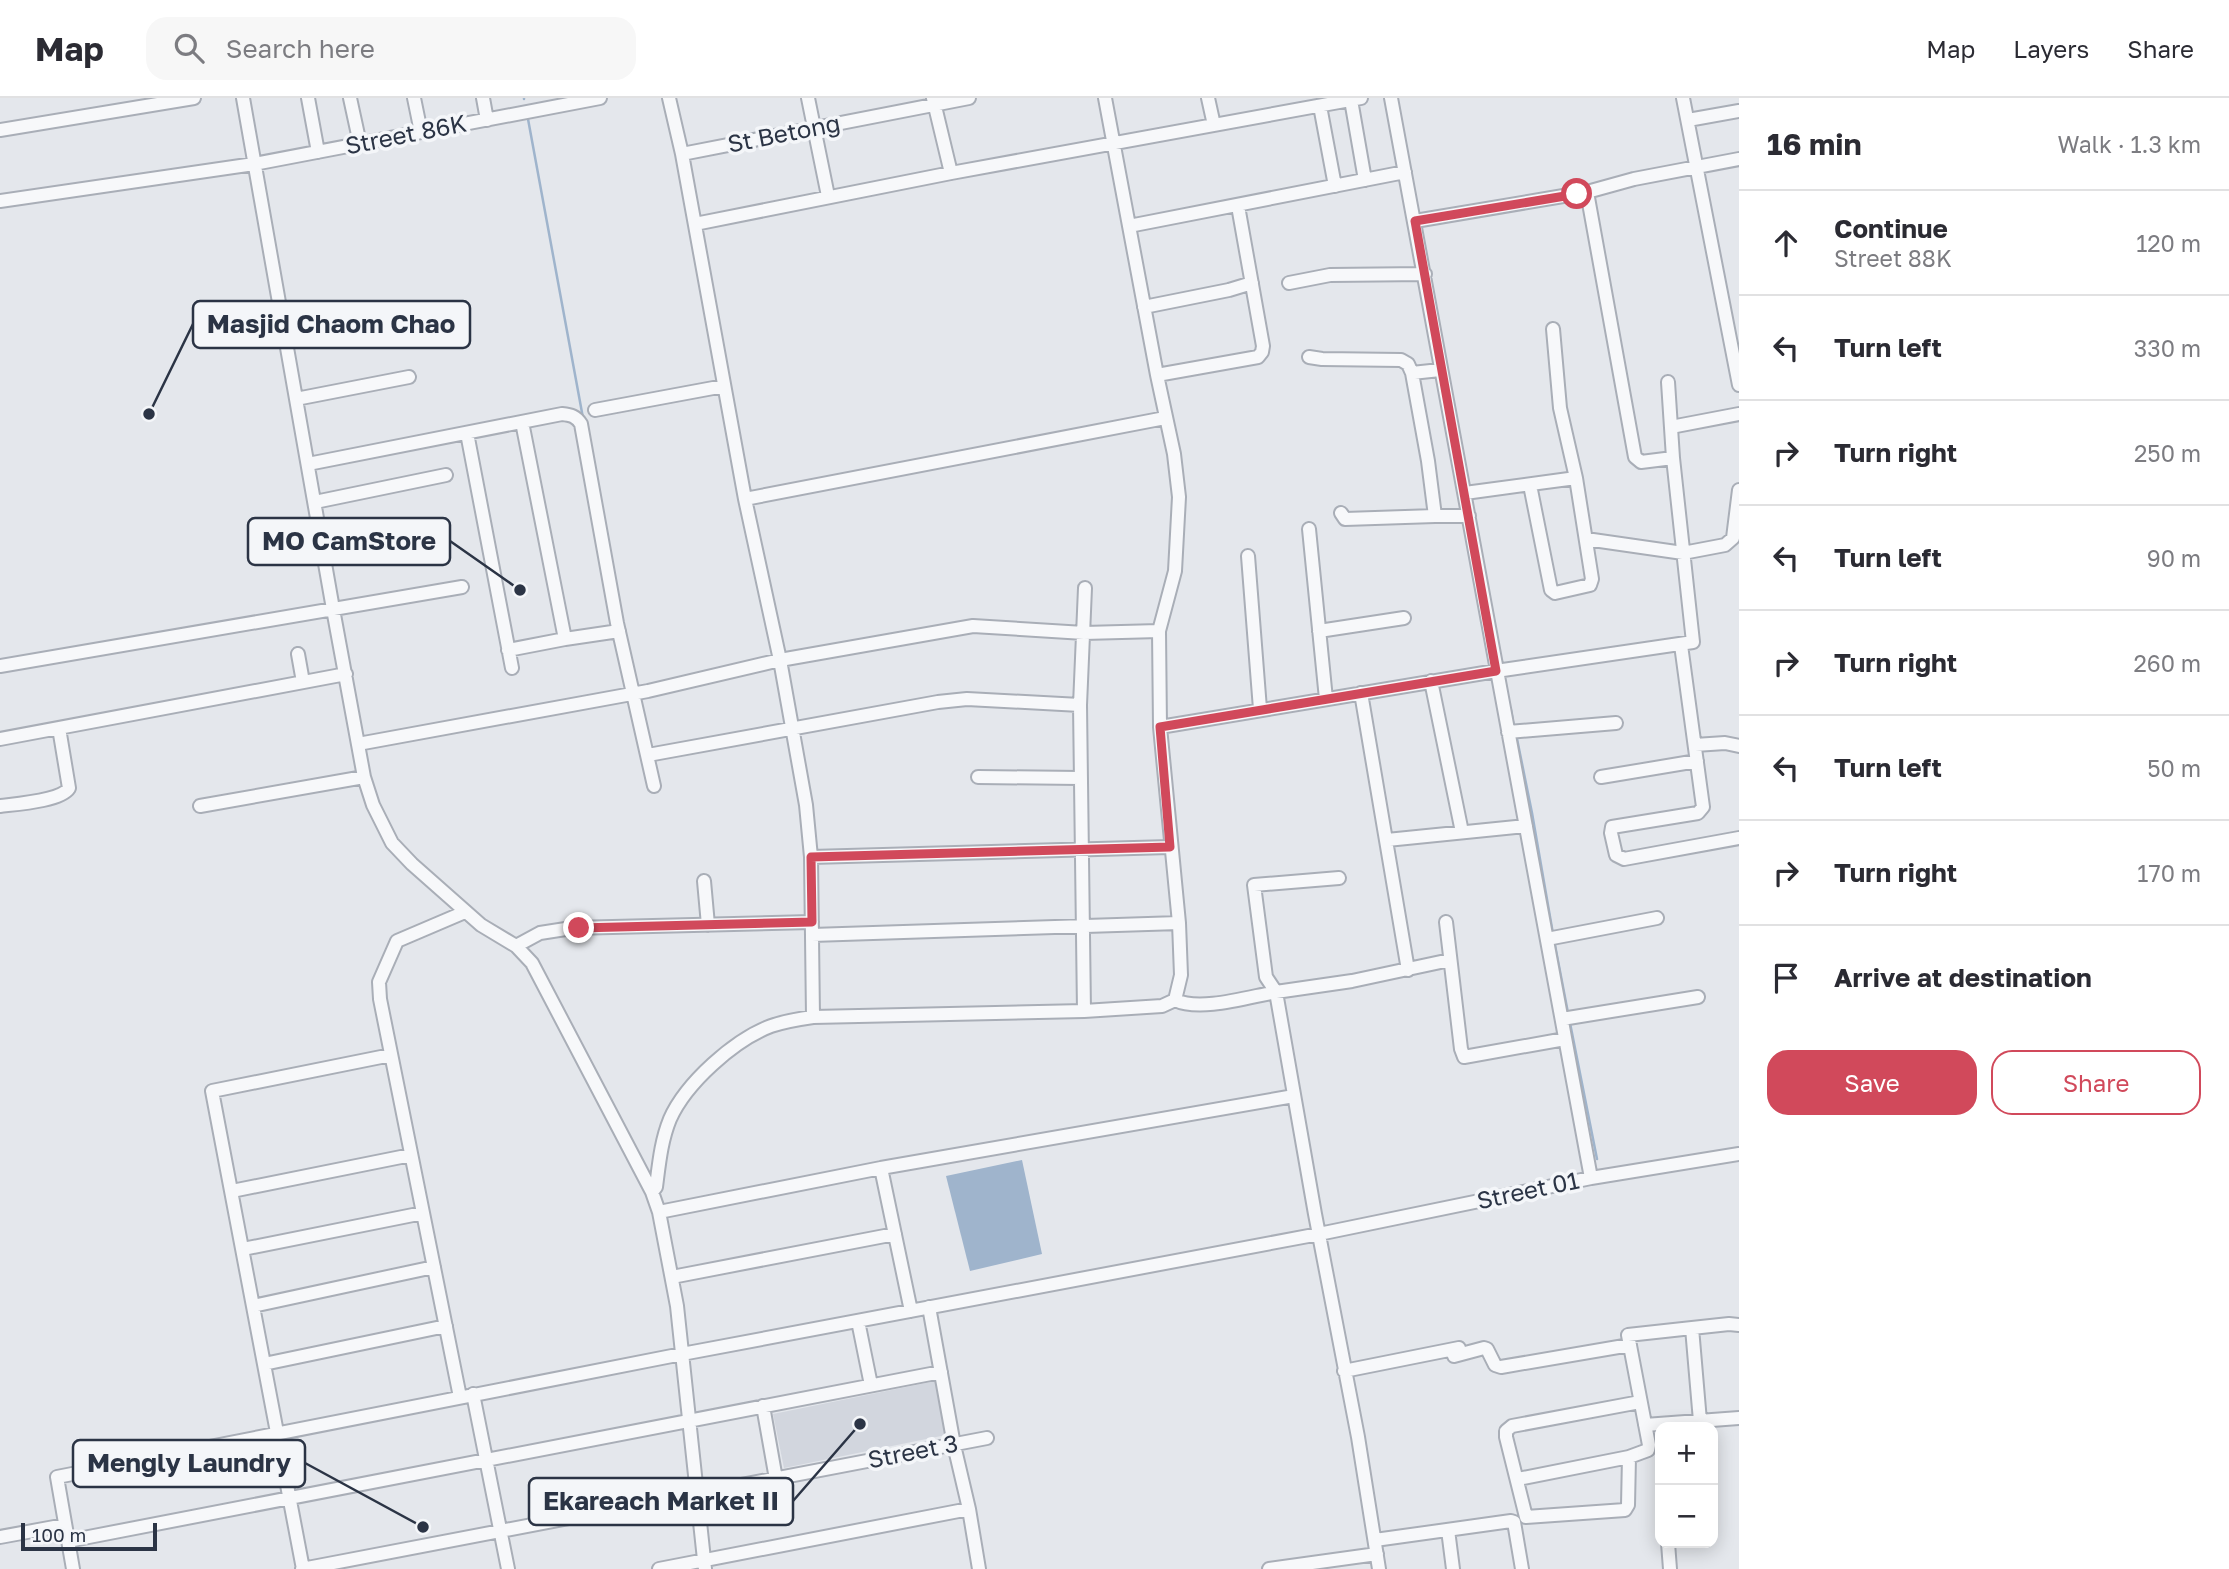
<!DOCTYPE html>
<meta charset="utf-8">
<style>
:root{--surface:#fff;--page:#f7f7f7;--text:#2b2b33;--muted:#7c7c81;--line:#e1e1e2;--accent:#d1495b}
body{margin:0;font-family:"Golos Text",sans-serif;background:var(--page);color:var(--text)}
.controls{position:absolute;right:21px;bottom:21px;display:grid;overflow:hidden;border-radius:14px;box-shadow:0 4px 18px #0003}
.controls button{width:63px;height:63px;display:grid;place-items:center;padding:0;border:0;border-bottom:2px solid var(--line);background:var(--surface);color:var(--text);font:35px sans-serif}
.scale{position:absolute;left:21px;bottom:18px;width:136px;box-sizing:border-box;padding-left:7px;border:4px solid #2b3445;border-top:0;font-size:19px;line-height:24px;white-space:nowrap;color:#2b3445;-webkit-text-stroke:5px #f4f6f9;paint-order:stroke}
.stop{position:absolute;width:21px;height:21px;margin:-16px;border:5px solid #d1495b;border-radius:50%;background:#fff}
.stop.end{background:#d1495b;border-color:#fff;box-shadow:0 2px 7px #0008}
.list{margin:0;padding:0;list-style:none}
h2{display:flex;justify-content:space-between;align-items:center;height:91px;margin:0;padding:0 28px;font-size:30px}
h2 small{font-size:23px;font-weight:400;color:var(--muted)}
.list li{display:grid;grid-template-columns:46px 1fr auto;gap:21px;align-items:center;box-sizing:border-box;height:105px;padding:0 28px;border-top:2px solid var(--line)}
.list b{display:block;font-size:26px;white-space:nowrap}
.list p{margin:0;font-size:23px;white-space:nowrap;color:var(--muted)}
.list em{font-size:23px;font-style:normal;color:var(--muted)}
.actions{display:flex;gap:14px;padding:21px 28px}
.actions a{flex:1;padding:16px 0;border:2px solid var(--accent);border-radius:21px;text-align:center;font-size:24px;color:var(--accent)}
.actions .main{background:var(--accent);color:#fff}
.icon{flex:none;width:38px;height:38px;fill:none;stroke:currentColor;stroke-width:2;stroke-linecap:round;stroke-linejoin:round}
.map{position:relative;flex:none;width:1739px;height:1471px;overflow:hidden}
header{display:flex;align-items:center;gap:42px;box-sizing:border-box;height:98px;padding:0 35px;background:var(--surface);border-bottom:2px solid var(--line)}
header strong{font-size:33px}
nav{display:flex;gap:38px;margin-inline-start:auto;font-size:24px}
.search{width:490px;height:63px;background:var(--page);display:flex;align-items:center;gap:18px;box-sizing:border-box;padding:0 24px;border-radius:21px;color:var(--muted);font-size:26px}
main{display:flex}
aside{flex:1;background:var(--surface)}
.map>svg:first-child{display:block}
.built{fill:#d2d6de}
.water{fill:#9fb4cc}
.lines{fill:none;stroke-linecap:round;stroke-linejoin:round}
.stream{stroke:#9fb4cc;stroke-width:2.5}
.minor-casing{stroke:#a9aeb7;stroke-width:16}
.minor{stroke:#f7f8fa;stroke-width:12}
.route{stroke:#d1495b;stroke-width:9}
.labels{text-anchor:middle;stroke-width:7;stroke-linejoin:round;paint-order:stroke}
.street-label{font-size:24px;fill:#2b3445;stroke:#f4f6f9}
.leader{fill:none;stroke:#2b3445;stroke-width:2.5}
.callout-dot{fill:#2b3445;stroke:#f4f6f9;stroke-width:2.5}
.callout{fill:#f4f6f9;stroke:#2b3445;stroke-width:2.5}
.callout-label{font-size:26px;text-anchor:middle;font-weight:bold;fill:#2b3445}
</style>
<header>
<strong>Map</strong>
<div class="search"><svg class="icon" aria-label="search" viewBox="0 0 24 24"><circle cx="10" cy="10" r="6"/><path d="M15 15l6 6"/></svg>Search here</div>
<nav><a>Map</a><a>Layers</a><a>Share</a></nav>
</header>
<main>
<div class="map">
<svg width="1739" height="1471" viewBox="0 0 1739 1471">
<rect width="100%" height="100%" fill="#e4e7ec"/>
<path class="built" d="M936,1283L946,1337L784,1370L773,1316Z"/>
<path class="water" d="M1022,1062L1042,1156L970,1173L946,1078Z"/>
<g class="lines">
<path class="stream" d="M524,0V1
M528,21L583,320
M1511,612L1514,630
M1516,636L1532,715L1553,836
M1554,842L1568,915
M1570,925L1597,1061"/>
<g class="minor-casing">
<path id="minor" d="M243,0L333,511L364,679L373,707L392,745L412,766L481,827L516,848L532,865L652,1094L659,1114L677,1208L705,1471
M308,0L318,54
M350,0L360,46
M414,0L421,34
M483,0L487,22
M669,0L682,56L745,401L780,562L806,707L811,759L813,919
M808,0L828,98
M933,0L951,75
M1208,0L1214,27
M1391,0L1591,1080
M1683,0L1739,287
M1351,2L1365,82
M1320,8L1335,88
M1688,22L1739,13
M0,32L194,0
M682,56L969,0
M1587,94L1635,359L1641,364L1673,360
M0,103L254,66L600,0
M1415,123L1587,94L1634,81L1739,61
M695,126L951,75L1361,0
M1129,128L1405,74
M1289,185L1330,177L1425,176
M1144,209L1229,192L1252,185
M283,234L404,212
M1309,259L1322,261L1401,262L1408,266L1412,275L1440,272
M1412,275L1428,363L1435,418H1469
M1157,277L1258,259L1262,254L1263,248L1238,108
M296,301L409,279
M595,312L724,288
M522,324L565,541
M1671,329L1739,316
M467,335L512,570
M308,366L562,316C571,317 576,318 581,326L617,525L654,688
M1530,387L1551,492L1555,495L1590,487L1592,481L1576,380L1560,310L1553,231
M1465,395L1576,380
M745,401L1165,320
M315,404L446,377
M1341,415L1345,421L1435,418
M1309,431L1326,601
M1586,441L1683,455L1725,447L1733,440L1739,392
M1248,458L1260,611
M1319,533L1404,520
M1681,547L1703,709L1698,715L1612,729L1611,735L1616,757L1624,761L1739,740
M508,552L565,541L619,533
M298,556L303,584
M0,568L462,489
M1431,583L1462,734
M1361,595L1408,872
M1160,629L1496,573L1693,544L1673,360L1668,284
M1508,634L1616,625
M0,641L346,576
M358,646L648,593L780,562L973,528L1084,535L1159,533
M1695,647L1725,645L1739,648
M648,657L938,604L967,601L1080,607
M978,679L1080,680
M1601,679L1697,663
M0,708C16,706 61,703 69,690L59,630
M200,708L364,679
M1387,742L1526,728
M811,759L1170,749
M1339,780L1254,787L1266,879L1276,894L1352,883L1450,862
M704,783L708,827
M1446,824L1461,951L1464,959L1565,941
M812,837L1179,825
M1547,841L1657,820
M516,848L540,835L572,830L812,824
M1175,902C1200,914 1248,899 1276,894L1315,1116L1358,1339L1379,1471
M1084,913L1080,607L1085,490
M1562,921L1698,899
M881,1070L911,1213
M232,1093L411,1057
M652,1094L656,1089C659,1066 661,1043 670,1021C686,985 734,942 771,928C785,923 799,921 813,919L1084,913L1162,908L1175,902L1181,877L1179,825L1160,629L1159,533L1175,473L1179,399L1174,356L1157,277L1105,0
M659,1114L881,1070L1294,998
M243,1151L423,1115
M672,1179L895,1136
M253,1208L434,1169
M929,1209L954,1347L969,1411L979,1471
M858,1223L871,1287
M1692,1230L1729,1226L1739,1227
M1454,1258L1484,1250L1487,1251L1495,1267L1501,1269L1630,1247
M264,1266L446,1228
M1344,1273L1459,1250
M473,1296L508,1471
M460,1299L380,901L379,884L397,843L465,814
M763,1308L776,1381
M1645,1327L1739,1320
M1629,1359L1648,1352L1649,1347L1628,1237L1692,1230L1700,1323
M1518,1381L1629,1359L1628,1407L1625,1412L1526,1419L1506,1339V1333L1512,1328L1640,1304
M1448,1432L1453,1471
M0,1439L65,1427
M1375,1442L1511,1423L1514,1424L1522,1471
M68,1443L941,1274
M1668,1445L1670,1471
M73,1471L57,1379L682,1256L1319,1136L1591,1080L1739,1056
M302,1471L987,1340
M303,1471L212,993L391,957
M659,1471L969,1411
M1269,1471L1377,1456"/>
</g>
<use href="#minor" class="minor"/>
</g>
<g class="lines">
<path class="route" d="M579,830L812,824L811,759L1170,749L1160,629L1496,573L1415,123L1577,96"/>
</g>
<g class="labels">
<g class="street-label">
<text transform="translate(784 36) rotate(-11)" y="8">St Betong</text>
<text transform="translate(406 37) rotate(-11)" y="8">Street 86K</text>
<text transform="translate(1528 1093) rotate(-12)" y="8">Street 01</text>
<text transform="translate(913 1354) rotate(-11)" y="8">Street 3</text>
</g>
</g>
<path class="leader" d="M149 316L193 226M520 492L450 443M423 1429L305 1365M860 1326L793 1403"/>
<g class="callout-dot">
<circle cx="149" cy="316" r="7"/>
<circle cx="520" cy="492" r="7"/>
<circle cx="423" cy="1429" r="7"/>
<circle cx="860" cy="1326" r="7"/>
</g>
<g class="callout">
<rect x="193" y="203" width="277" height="47" rx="7"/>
<rect x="248" y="420" width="202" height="47" rx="7"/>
<rect x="73" y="1342" width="232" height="47" rx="7"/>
<rect x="529" y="1380" width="264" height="47" rx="7"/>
</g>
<g class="callout-label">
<text x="331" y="235">Masjid Chaom Chao</text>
<text x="349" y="452">MO CamStore</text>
<text x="189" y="1374">Mengly Laundry</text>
<text x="661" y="1412">Ekareach Market II</text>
</g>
</svg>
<div class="controls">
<button>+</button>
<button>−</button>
</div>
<div class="scale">100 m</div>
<div class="stop" style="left:1577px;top:96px"></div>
<div class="stop end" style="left:579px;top:830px"></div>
</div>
<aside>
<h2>16 min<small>Walk · 1.3 km</small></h2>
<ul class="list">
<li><svg class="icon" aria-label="ahead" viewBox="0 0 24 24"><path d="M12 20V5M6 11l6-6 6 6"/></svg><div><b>Continue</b><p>Street 88K</p></div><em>120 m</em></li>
<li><svg class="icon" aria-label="left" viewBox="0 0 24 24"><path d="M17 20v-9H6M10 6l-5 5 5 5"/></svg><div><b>Turn left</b></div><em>330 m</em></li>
<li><svg class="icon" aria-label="right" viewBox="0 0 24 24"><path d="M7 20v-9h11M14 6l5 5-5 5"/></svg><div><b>Turn right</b></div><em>250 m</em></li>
<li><svg class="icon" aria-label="left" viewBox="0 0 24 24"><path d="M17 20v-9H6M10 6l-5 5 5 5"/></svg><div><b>Turn left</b></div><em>90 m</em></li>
<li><svg class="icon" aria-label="right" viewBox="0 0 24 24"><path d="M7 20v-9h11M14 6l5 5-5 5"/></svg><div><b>Turn right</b></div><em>260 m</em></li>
<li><svg class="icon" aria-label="left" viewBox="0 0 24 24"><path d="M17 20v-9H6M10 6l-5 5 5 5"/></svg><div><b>Turn left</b></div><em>50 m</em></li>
<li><svg class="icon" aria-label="right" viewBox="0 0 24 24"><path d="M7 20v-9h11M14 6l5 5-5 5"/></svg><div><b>Turn right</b></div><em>170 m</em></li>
<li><svg class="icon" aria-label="arrive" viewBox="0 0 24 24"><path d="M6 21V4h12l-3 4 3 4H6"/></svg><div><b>Arrive at destination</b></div></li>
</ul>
<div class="actions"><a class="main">Save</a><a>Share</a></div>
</aside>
</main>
